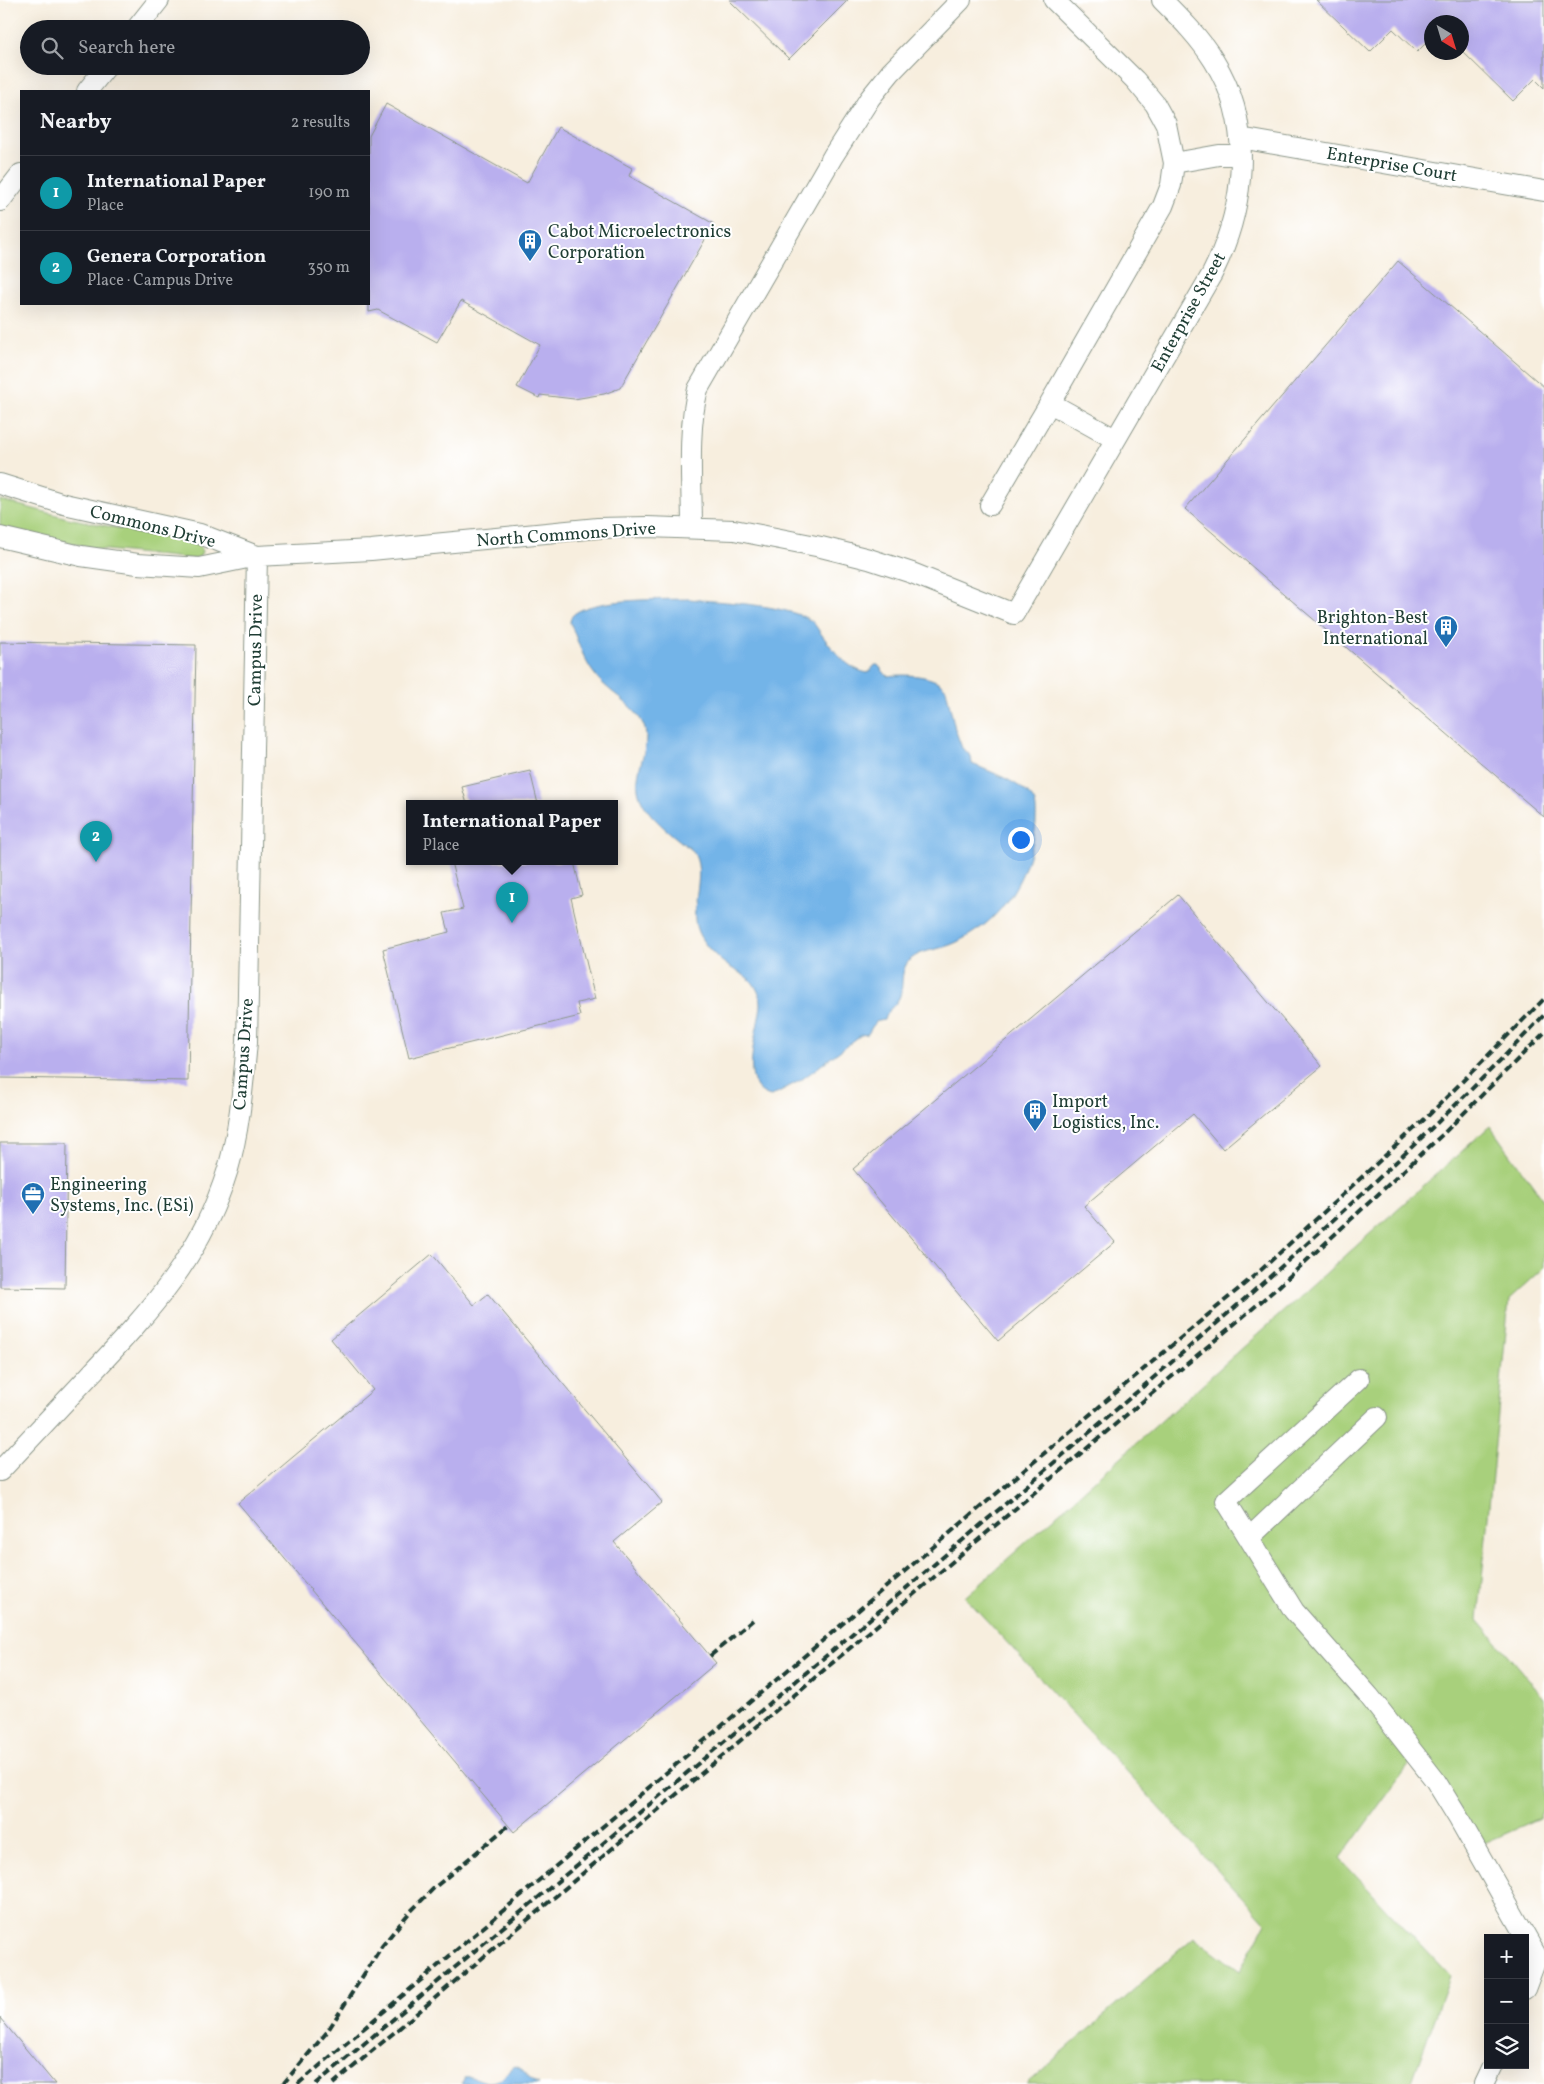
<!DOCTYPE html>
<meta charset="utf-8">
<style>
:root{--surface:#171b24;--page:#242831;--text:#f1f3f6;--muted:#9ea1a6;--line:#363941;--accent:#1f6fb2}
body{margin:0;font-family:Vollkorn,serif;background:var(--page);color:var(--text)}
.controls{position:absolute;right:15px;bottom:15px;display:grid;overflow:hidden;border-radius:0px;box-shadow:0 5px 20px #0002}
.controls button{width:45px;height:45px;display:grid;place-items:center;padding:0;border:0;border-bottom:1px solid var(--line);background:var(--surface);color:var(--text);font:25px sans-serif}
.compass{position:absolute;left:1424px;top:15px;width:45px;height:45px;border-radius:50%;background:var(--surface);box-shadow:0 5px 20px #0002;rotate:142deg}
.you{position:absolute;left:1020px;top:839px;width:18px;height:18px;margin:-12px;border:4px solid #fff;border-radius:50%;background:#1a73e8;box-shadow:0 0 0 8px #1a73e833}
.badge{display:grid;place-items:center;width:32px;height:32px;border-radius:50%;background:var(--accent);color:#fff;font-size:16px;font-weight:700}
.pin{position:absolute;translate:-50% -41px;filter:drop-shadow(0 1px 2px #0008)}
.pin::after{content:'';position:absolute;top:26px;width:18px;height:15px;background:inherit;clip-path:polygon(0 0,100% 0,50% 100%)}
.popup{position:absolute;left:406px;top:800px;width:212px;height:65px;box-sizing:border-box;display:grid;place-content:center;border-radius:0px;background:var(--surface);filter:drop-shadow(0 1px 4px #0005);font-size:16px;white-space:nowrap;color:var(--muted)}
.popup b{font-size:19px;color:var(--text)}
.popup::after{content:'';position:absolute;left:50%;top:100%;margin-left:-10px;border:10px solid transparent;border-top-color:var(--surface)}
.list{margin:0;padding:0;list-style:none}
h2{display:flex;justify-content:space-between;align-items:center;height:65px;margin:0;padding:0 20px;font-size:21px}
h2 small{font-size:16px;font-weight:400;color:var(--muted)}
.list li{display:grid;grid-template-columns:32px 1fr auto;gap:15px;align-items:center;box-sizing:border-box;height:75px;padding:0 20px;border-top:1px solid var(--line)}
.list b{display:block;font-size:19px;white-space:nowrap}
.list p{margin:0;font-size:16px;white-space:nowrap;color:var(--muted)}
.list em{font-size:16px;font-style:normal;color:var(--muted)}
.icon{flex:none;width:28px;height:28px;fill:none;stroke:currentColor;stroke-width:2;stroke-linecap:round;stroke-linejoin:round}
.map{position:relative;flex:none;width:1544px;height:2084px;overflow:hidden}
.search{position:absolute;background:var(--surface);box-shadow:0 5px 20px #0002;left:20px;top:20px;width:350px;height:55px;display:flex;align-items:center;gap:12px;box-sizing:border-box;padding:0 18px;border-radius:28px;color:var(--muted);font-size:19px}
.panel{position:absolute;background:var(--surface);box-shadow:0 5px 20px #0002;left:20px;top:90px;width:350px;height:215px;border-radius:0px}
.map>svg:first-child{display:block}
.green{fill:#a8d07b;stroke:#648658}
.water{fill:#73b4e8;stroke:#49788e}
.building{fill:#b9afee}
.lines{fill:none;stroke-linecap:round;stroke-linejoin:round}
.minor-casing{stroke:#8b9689;stroke-width:22}
.minor{stroke:#fff;stroke-width:20}
.rail{stroke:#1f3d34;stroke-width:4;stroke-dasharray:8 4;stroke-linecap:butt}
.labels{text-anchor:middle;stroke-width:4;stroke-linejoin:round;paint-order:stroke}
.street-label{font-size:18px;fill:#1f3d34;stroke:#fff}
.poi-label{font-size:18px;fill:#1f3d34;stroke:#fff;text-anchor:start}
</style>
<div class="map">
<svg width="1544" height="2084" viewBox="0 0 1544 2084">
<rect width="100%" height="100%" fill="#fff"/>
<filter id="ink" filterUnits="userSpaceOnUse"><feTurbulence type="fractalNoise" baseFrequency=".02" numOctaves="2"/><feDisplacementMap in="SourceGraphic" scale="10" xChannelSelector="R" yChannelSelector="G"/><feConvolveMatrix kernelMatrix="1 2 1 2 8 2 1 2 1" color-interpolation-filters="sRGB"/></filter>
<filter id="wash" filterUnits="userSpaceOnUse"><feTurbulence type="fractalNoise" baseFrequency=".0096" numOctaves="4" result="noise"/><feDisplacementMap in="SourceGraphic" scale="20" xChannelSelector="R" yChannelSelector="G"/><feGaussianBlur stdDeviation="1.12" result="paint"/><feColorMatrix in="noise" values="0 0 0 0 0 0 0 0 0 0 0 0 0 0 0 0 0 1.4 0 .05"/><feComposite in="paint" operator="in"/></filter>
<g filter="url(#wash)">
<rect width="100%" height="100%" fill="#f7eede"/>
<path class="green" d="M0,500L68,518L196,544L201,547L202,552L199,557L193,559L98,549L0,527Z
M1490,1126L1544,1201V1268L1509,1300L1478,1620L1544,1698V1808L1539,1819L1482,1844L1419,1750L1340,1859L1450,1976L1411,2084H1026L1194,1937L1240,1971L1266,1923L965,1597Z"/>
<path class="water" d="M689,599C721,602 783,604 810,620C815,623 818,630 822,635C833,650 848,670 868,673L875,665H878L887,676C904,674 935,674 946,689L955,729L962,748L971,756L972,764C989,771 1025,784 1034,801C1037,807 1036,816 1036,823C1032,861 1014,902 983,926C973,933 961,941 950,945C937,950 922,950 911,959C898,970 905,986 899,998C895,1007 886,1010 884,1020L875,1022L868,1034L861,1035L801,1080L771,1096C735,1088 760,1027 761,1004C761,996 757,989 753,983C747,976 736,971 728,966C717,958 703,944 698,932C687,907 709,874 692,850C689,847 683,844 680,841C664,828 641,810 638,789C635,768 650,749 645,729C638,706 610,694 596,676C584,662 577,639 570,622L571,617C587,597 663,600 689,599Z
M515,2066C527,2070 526,2078 539,2084H461L465,2077C475,2075 482,2083 492,2082C501,2081 508,2071 515,2066Z"/>
<g id="blocks">
<path class="building" d="M729,0H848L789,59Z
M1316,0H1544V88L1535,79L1513,101L1462,51V22H1432V37L1417,52L1393,29L1370,52Z
M386,104L527,183L558,127L632,168L629,176L714,224L620,388L604,394L574,399L540,395L539,398L517,387L540,345L461,301L437,342L378,310L369,312V136Z
M1398,261L1544,387V817L1185,509Z
M0,642L196,645L188,1081L0,1078Z
M530,771L538,804H467L462,787Z
M451,862H574L582,895L571,898L595,999L577,1003L580,1016L409,1058L383,949L449,932L444,913L463,909Z
M1178,895L1322,1066L1223,1149L1193,1114L1084,1206L1115,1242L998,1341L853,1169Z
M0,1143H67L65,1288L0,1287Z
M432,1254L474,1305L488,1294L662,1502L614,1542L716,1663L514,1832L238,1503L373,1390L331,1339Z
M0,2018L55,2084H0Z"/>
</g>
</g>
<g filter="url(#ink)">
<use href="#blocks" fill-opacity="0" stroke="#8b9689" stroke-width="1"/>
<g class="lines">
<g class="minor-casing">
<path id="minor" d="M1054,0L1135,80L1155,104L1166,124L1174,163L1219,155H1241
M136,29L159,0
M87,91L107,66
M1240,138L1544,191
M0,201L21,174
M1115,439L1050,403L1163,206L1171,185L1174,163
M0,484L64,504L200,534L257,556
M990,505L1050,403
M692,528C692,485 687,430 698,389L833,156L870,98L891,72L961,0
M0,537L81,556L138,564L199,568L257,556L371,550L598,528L647,527L734,530L821,547L869,559L912,573L1014,614L1212,274C1245,208 1255,126 1214,61C1200,38 1181,19 1162,0
M1359,1379L1226,1501L1294,1611L1369,1696L1435,1780L1459,1819L1537,1957L1525,1989
M0,1471C30,1439 60,1407 90,1375C151,1310 201,1257 228,1169C240,1128 243,1085 247,1042L257,556
M1249,1538L1377,1417
M1484,2084L1493,2065"/>
</g>
<use href="#minor" class="minor"/>
<path class="rail" d="M710,1656L753,1620
M283,2084L327,2032L382,1946L409,1913L434,1888L509,1825
M298,2084L1261,1270L1427,1117L1544,999
M316,2084C554,1884 793,1685 1030,1483C1206,1333 1384,1184 1544,1015
M333,2084L1277,1288L1443,1134L1544,1033"/>
</g>
</g>
<defs>
<g id="building-pin" transform="scale(1.25)"><path d="M0 17L-7.5 6A9.5 9.5 0 1 1 7.5 6Z" fill="#1f6fb2" stroke="#fff"/><path d="M-4-6H4V6H1V3H-1V6H-4ZM-2.5-4.3h1.7v1.8h-1.7ZM.8-4.3h1.7v1.8H.8ZM-2.5-1h1.7V.8h-1.7ZM.8-1h1.7V.8H.8Z" fill="#fff"/></g>
<g id="office-pin" transform="scale(1.25)"><path d="M0 17L-7.5 6A9.5 9.5 0 1 1 7.5 6Z" fill="#1f6fb2" stroke="#fff"/><path d="M-6-3h4V-5.5h4V-3h4V5H-6ZM-1-4.5V-3h2v-1.5ZM-6 0V1H6V0Z" fill="#fff"/></g>
</defs>
<g fill-rule="evenodd">
<use href="#building-pin" x="530" y="241"/>
<use href="#building-pin" x="1446" y="627"/>
<use href="#building-pin" x="1035" y="1111"/>
<use href="#office-pin" x="33" y="1194"/>
</g>
<g class="labels">
<g class="street-label">
<text transform="translate(1392 164) rotate(10)" y="6">Enterprise Court</text>
<text transform="translate(1188 312) rotate(-61)" y="6">Enterprise Street</text>
<text transform="translate(153 526) rotate(14)" y="6">Commons Drive</text>
<text transform="translate(566 534) rotate(-4)" y="6">North Commons Drive</text>
<text transform="translate(255 650) rotate(-89)" y="6">Campus Drive</text>
<text transform="translate(243 1054) rotate(-86)" y="6">Campus Drive</text>
</g>
<g class="poi-label">
<text x="548" y="237">Cabot Microelectronics<tspan x="548" dy="21">Corporation</tspan></text>
<text x="1428" y="623" text-anchor="end">Brighton-Best<tspan x="1428" dy="21">International</tspan></text>
<text x="1052" y="1107">Import<tspan x="1052" dy="21">Logistics, Inc.</tspan></text>
<text x="50" y="1190">Engineering<tspan x="50" dy="21">Systems, Inc. (ESi)</tspan></text>
</g>
</g>
</svg>
<div class="controls">
<button>+</button>
<button>−</button>
<button><svg class="icon" aria-label="layers" viewBox="0 0 24 24"><path d="M12 4l9 5-9 5-9-5zM3 14l9 5 9-5"/></svg></button>
</div>
<svg class="compass" viewBox="-18 -18 36 36"><path d="M0-13l5 13h-10z" fill="#e53935"/><path d="M0 13l5-13h-10z" fill="#9ea1a6"/></svg>
<div class="you"></div>
<div class="pin badge" style="left:512px;top:923px;background:#0f9aa8">1</div>
<div class="popup"><b>International Paper</b>Place</div>
<div class="pin badge" style="left:96px;top:862px;background:#0f9aa8">2</div>
<div class="search"><svg class="icon" aria-label="search" viewBox="0 0 24 24"><circle cx="10" cy="10" r="6"/><path d="M15 15l6 6"/></svg>Search here</div>
<section class="panel">
<h2>Nearby<small>2 results</small></h2>
<ul class="list">
<li><span class="badge" style="background:#0f9aa8">1</span><div><b>International Paper</b><p>Place</p></div><em>190 m</em></li>
<li><span class="badge" style="background:#0f9aa8">2</span><div><b>Genera Corporation</b><p>Place · Campus Drive</p></div><em>350 m</em></li>
</ul>
</section>
</div>
